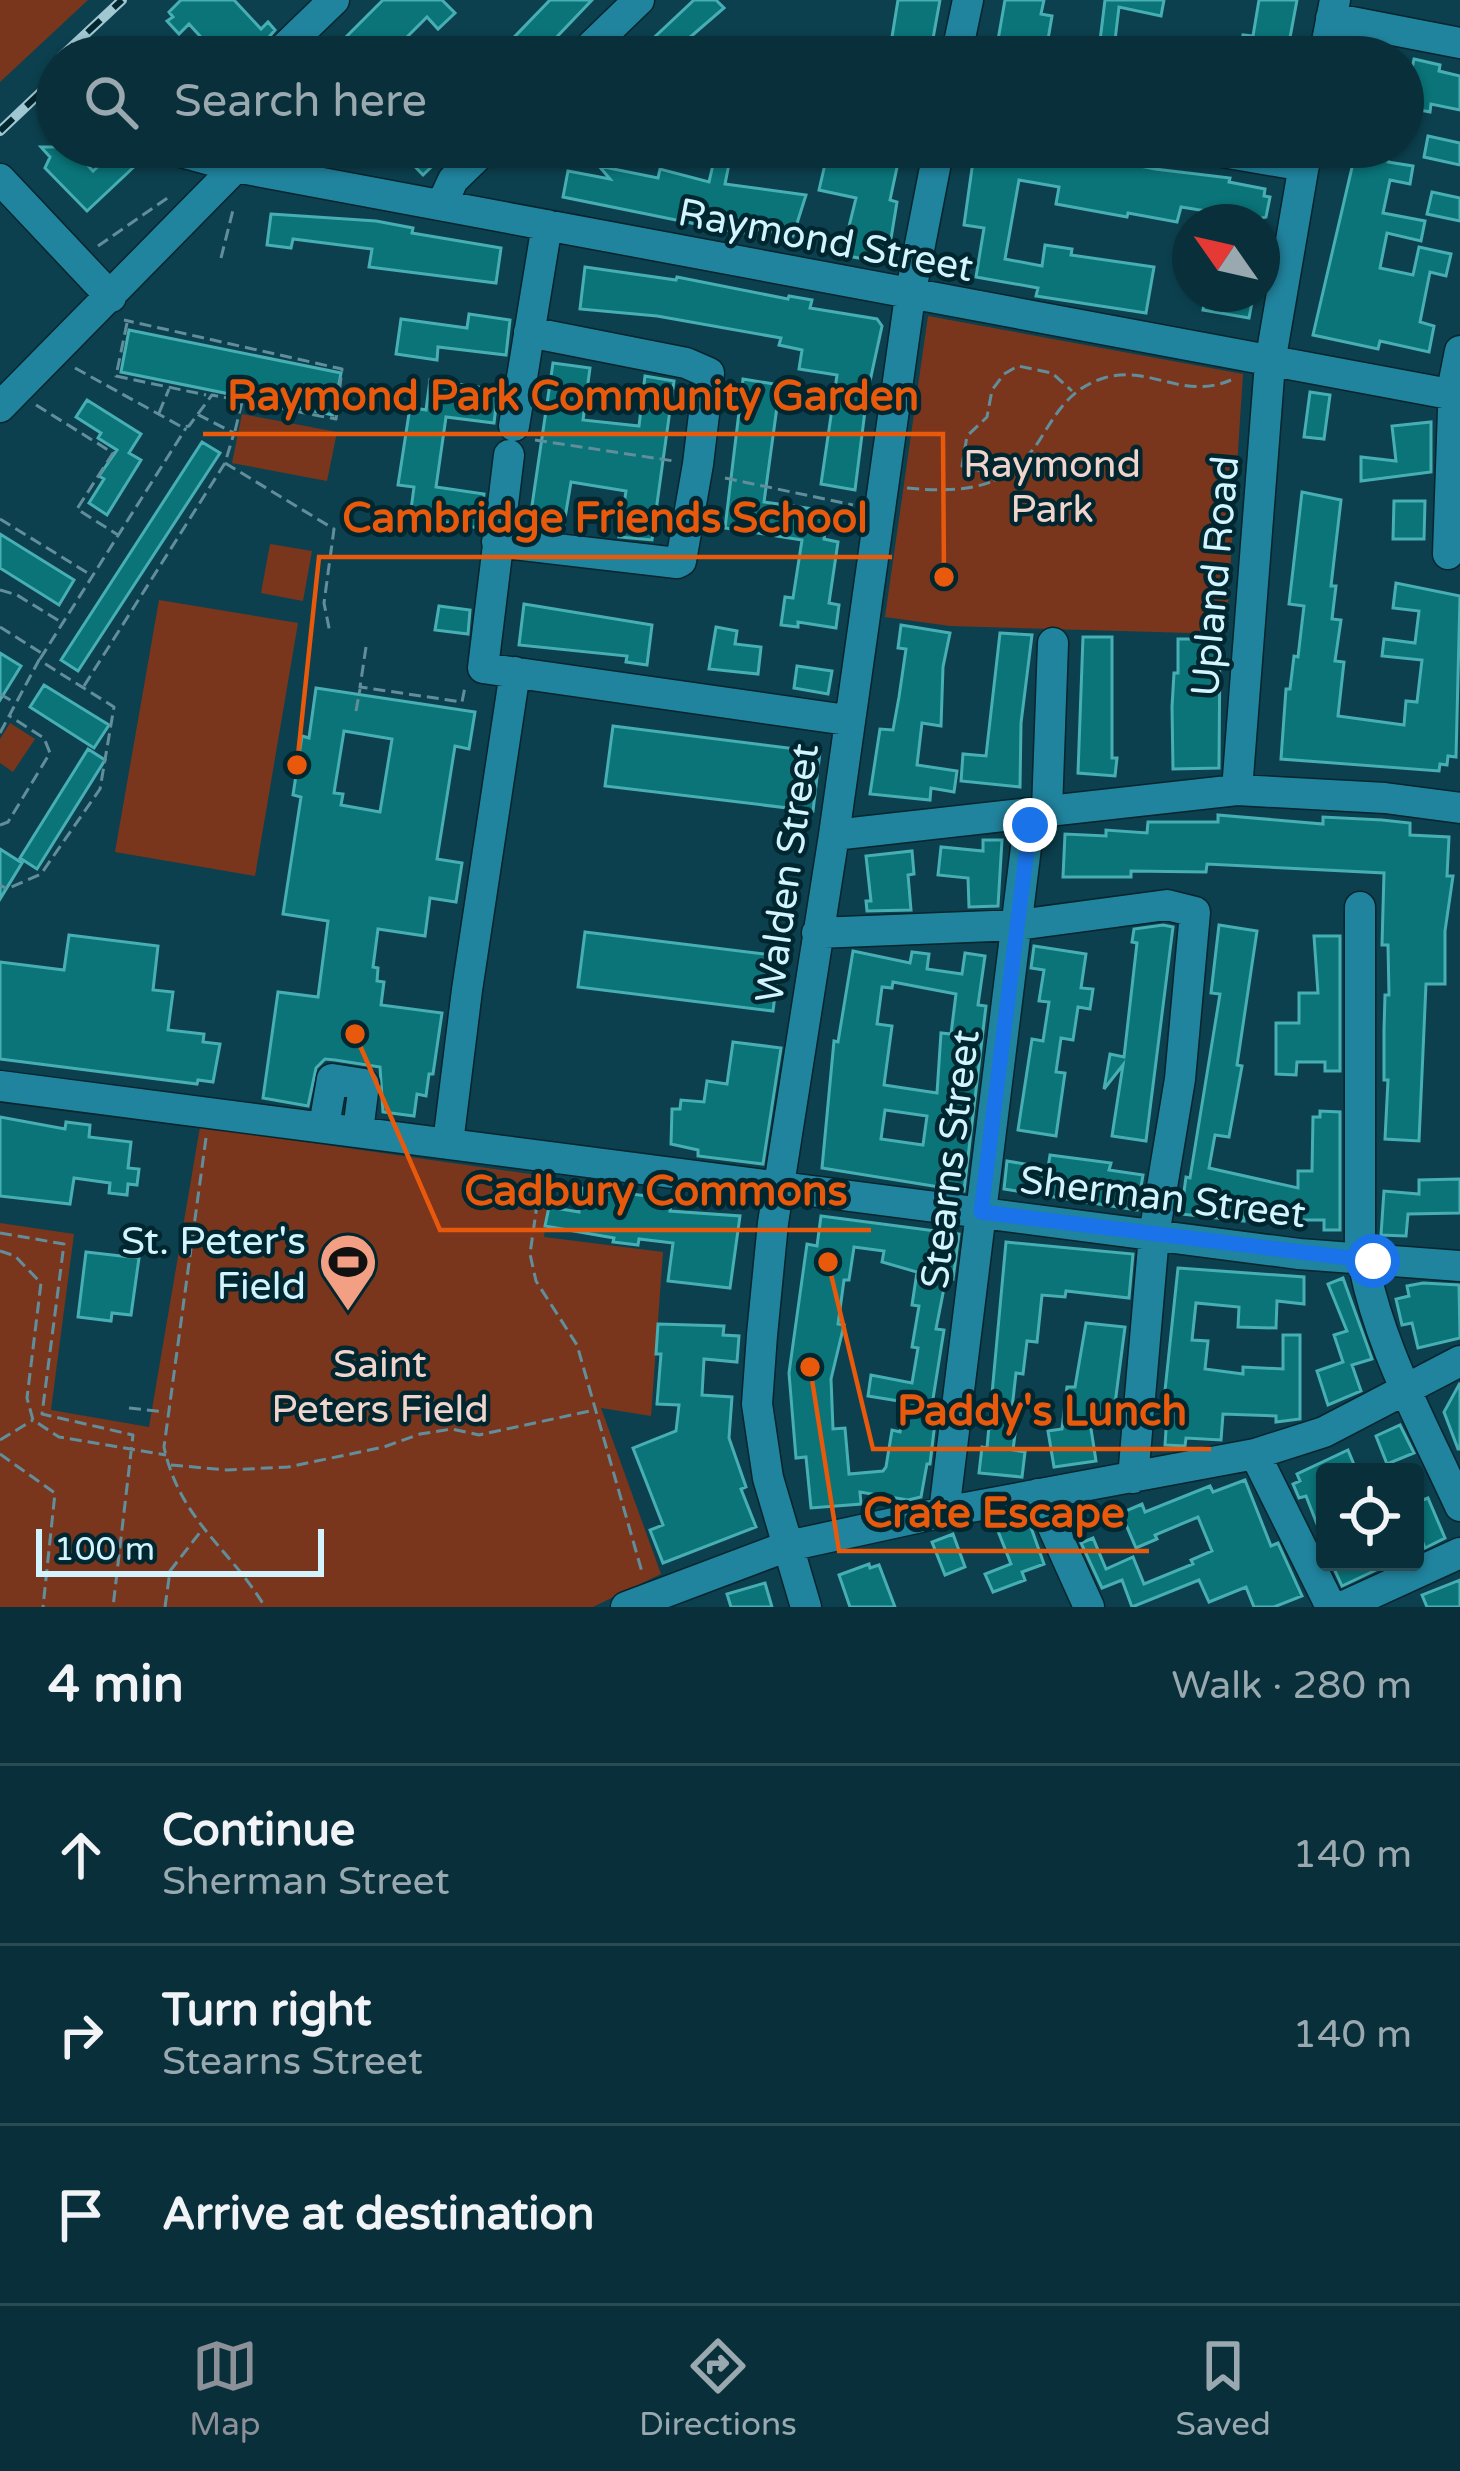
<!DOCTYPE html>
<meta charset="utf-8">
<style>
:root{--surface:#09303a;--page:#173c45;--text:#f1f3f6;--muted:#99a9af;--line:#294b54;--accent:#8c9099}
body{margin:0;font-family:"Varela Round",sans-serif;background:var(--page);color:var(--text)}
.controls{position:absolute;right:36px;bottom:36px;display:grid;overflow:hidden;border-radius:12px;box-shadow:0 3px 9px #0004}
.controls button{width:108px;height:108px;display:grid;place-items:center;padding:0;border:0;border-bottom:3px solid var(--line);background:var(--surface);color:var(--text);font:60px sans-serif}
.compass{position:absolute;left:1172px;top:204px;width:108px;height:108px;border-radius:50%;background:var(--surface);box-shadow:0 3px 9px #0004;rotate:304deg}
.scale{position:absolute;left:36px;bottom:30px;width:288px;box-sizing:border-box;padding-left:12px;border:6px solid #d2f4ff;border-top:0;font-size:33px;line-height:42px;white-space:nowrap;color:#d2f4ff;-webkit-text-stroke:9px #002630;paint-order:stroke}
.stop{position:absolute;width:36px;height:36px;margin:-27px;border:9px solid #1a73e8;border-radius:50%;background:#fff}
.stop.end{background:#1a73e8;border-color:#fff;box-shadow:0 3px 12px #0008}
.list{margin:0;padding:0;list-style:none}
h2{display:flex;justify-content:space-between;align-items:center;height:156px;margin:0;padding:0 48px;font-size:51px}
h2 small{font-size:39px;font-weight:400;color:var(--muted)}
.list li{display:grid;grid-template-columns:78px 1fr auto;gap:36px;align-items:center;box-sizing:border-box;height:180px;padding:0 48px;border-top:3px solid var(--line)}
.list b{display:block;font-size:45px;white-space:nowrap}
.list p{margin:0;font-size:39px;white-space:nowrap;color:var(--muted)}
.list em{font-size:39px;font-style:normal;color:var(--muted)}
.icon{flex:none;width:66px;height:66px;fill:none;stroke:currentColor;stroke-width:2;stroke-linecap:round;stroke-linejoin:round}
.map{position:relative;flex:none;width:1460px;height:1607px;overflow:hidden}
.search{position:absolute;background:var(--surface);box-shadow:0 3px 9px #0004;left:36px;right:36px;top:36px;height:132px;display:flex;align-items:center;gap:30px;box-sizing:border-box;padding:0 42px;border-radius:66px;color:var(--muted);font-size:45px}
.sheet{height:696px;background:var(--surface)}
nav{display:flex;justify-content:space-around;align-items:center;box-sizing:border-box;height:168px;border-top:3px solid var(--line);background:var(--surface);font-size:33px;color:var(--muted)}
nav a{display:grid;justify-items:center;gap:6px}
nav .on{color:var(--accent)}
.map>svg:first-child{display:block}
.green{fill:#7a361d}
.building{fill:#0a7478;stroke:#47afb4;stroke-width:3;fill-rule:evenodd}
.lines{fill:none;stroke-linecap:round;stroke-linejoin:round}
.minor-casing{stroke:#07252d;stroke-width:33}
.path{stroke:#628e9b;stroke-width:3;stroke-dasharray:12 6;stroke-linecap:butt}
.minor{stroke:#21849e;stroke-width:30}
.rail-casing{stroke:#a0c7d2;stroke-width:10}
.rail{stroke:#002630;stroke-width:6;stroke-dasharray:18;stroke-linecap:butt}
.route{stroke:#1a73e8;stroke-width:15}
.labels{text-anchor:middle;stroke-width:9;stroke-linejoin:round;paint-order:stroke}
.street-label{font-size:39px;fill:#d2f4ff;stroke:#002630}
.park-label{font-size:39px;fill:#f1d5cc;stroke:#002630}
.poi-label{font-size:39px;fill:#d2f4ff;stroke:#002630;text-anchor:end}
.leader{fill:none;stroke:#e8590c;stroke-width:4.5}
.callout-dot{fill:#e8590c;stroke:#002630;stroke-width:4.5}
.callout-label{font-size:42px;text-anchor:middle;font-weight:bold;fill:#e8590c;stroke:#002630;stroke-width:9;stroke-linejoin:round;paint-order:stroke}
</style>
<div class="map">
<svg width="1460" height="1607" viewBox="0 0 1460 1607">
<rect width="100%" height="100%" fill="#0c404e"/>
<path class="green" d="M0,0H88L0,82Z
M928,316L1243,374L1226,634L950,626L885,617Z
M242,414L337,432L327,481L232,463Z
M270,544L312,551L303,601L261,593Z
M159,600L298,623L255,876L115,852Z
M10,723L35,739L13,772L0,763V739Z
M200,1127L551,1177L544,1237L663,1252L651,1416L601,1408L661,1574L593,1607H0V1223L74,1234L51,1410L149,1427Z"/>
<path class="building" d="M181,0H234L261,29L268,22L275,30L252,57H219L189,24L179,34L167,21L173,17L169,12Z
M383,0H442L455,13L438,29L427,17L387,57H326Z
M550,0H592L551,43L556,48L547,57H495Z
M694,0H716L724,8L681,45L692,57H654L644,47Z
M898,0H940L932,44L892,37Z
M1005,0H1044L1041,14L1052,16L1045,57H995Z
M1105,0H1164L1161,16L1119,7L1113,57H1098Z
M1259,0H1297L1289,43L1294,44L1292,57H1239L1243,35L1253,36Z
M1414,59L1440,65L1439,71L1460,76V110L1431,104L1430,112L1404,107Z
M1428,136L1460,143V165L1424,157Z
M41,147H71L93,171L118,147H155L87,211L45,168L50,157Z
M396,147H452L423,175Z
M829,147L901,149L890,200L897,202L887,263L842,255L856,198L819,190Z
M975,147H1047L1155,169L1230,178L1229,182L1265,189L1264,196L1270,197L1266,217L1247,222L1231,219V215L1181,207L1177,222L1128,213L1127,217L1056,204L1059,187L1019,180L1005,259L1042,266L1045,245L1072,249L1071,255L1154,267L1146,313L1036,296L1038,288L976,277L984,228L964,225Z
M1348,147H1391L1388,162L1413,166L1410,184L1390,180L1383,213L1425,221L1421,241L1387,233L1380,268L1413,275L1419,247L1451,254L1446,276L1430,272L1420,322L1434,326L1429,352L1380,341L1378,349L1313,335L1353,163L1344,162Z
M715,156L730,159L725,184L806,195L793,236L754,229V233H740L563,197L568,171L610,179L599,166L658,178L660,169L709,182Z
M1432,192L1460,198V221L1427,214Z
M271,214L376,221L413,228L412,233L501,248L496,283L369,267L372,249L293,239L291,248L267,245Z
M585,267L676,280L677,277L788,299L789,296L812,300L810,308L877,319L882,326L867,395L855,490L821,484L837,375L799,369L802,350L779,345L781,338L657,316L580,309Z
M1206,294L1253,297L1249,318L1203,310Z
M469,314L510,320L506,355L438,347L437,360L396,354L401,319L467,328Z
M129,330L341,373L333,415L121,372Z
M553,363L590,368L583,420L639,426L645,376L674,381L652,540L619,537L626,491L571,482L563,530L529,526Z
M743,379L780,385L764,502L828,511L824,539L838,542L829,603L839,605L836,628L798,622V627L781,625L785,597L793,598L802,540L725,528Z
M430,380L498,390L494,423L446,417L436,487L484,494L479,528L410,517L414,487L398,485L410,407L426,410Z
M1310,392L1330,395L1324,439L1304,437Z
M87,400L141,434L129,453L141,460L107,515L89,503L104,479L99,476L117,450L98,438L101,433L76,417Z
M1431,422V472L1361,481V457L1396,461L1392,426Z
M202,442L220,453L78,671L61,660Z
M1302,492L1341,500L1331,586H1336L1332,619L1341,620L1335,661L1344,662L1338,716L1404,725L1406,701L1417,702L1422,660L1382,656L1384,639L1415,643L1419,611L1393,608L1396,583L1460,596L1456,757L1448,756L1447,765L1440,764L1439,771L1281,759L1286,689H1290L1294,656L1298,657L1304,606L1289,604Z
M1394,501H1425L1424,539H1393Z
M0,534L74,580L59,605L0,568Z
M524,604L652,625L647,665L626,662L627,656L519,645Z
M439,606L470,610L468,634L435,630Z
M901,625L950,633L943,667L941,726L922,723L917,765L957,771L954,792L931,788L930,800L870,794L880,729L893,730L899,697L906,649L898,648Z
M716,627L737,631L735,644L761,647L758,674L709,669Z
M1000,633L1032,635L1021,723L1020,787L961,781L963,754L986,756Z
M1195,633H1210V639H1220L1219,768L1173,769L1172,707L1174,673H1178V639H1195Z
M1083,637H1112V758H1117L1115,776L1078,773Z
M0,653L21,666L0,700Z
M797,666L832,671L828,694L794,688Z
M44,685L109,725L94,748L30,707Z
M316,688L475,712L469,749L455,746L437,859L462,863L456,902L430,898L425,936L378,929L373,967L378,968L377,981L384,982L381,1005L442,1013L433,1074H429L426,1096L417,1094L414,1116L383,1112L380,1067L335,1060L325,1059L316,1068L308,1106L263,1098L278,992L318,997L328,921L283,914L301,797L293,795L302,736L309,738ZM344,731L392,739L380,812L341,805L343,794L334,793Z
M613,726L820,752L813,811L605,786Z
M88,749L105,760L37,869L20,858Z
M1218,815L1323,824V817L1382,820L1410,823V835L1449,837L1447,876H1453L1445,931V984H1426L1419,1141L1385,1139L1388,1080H1384V1030L1385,995H1389L1388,945H1382L1384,873L1207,864L1206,872L1131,871V877H1063L1065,834L1106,836V830L1147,833L1148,822H1218Z
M983,840H1002L998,906L969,907L968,878L938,875L941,847L983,851Z
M0,849L22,863L0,899Z
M912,851L914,874L908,875L911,910L867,911L866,901H871L866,856Z
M1163,925L1173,927L1146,1141L1112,1136L1123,1065L1104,1089L1110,1054L1124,1057L1137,943L1132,942L1134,929Z
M1219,925L1257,931L1237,1065L1242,1066L1229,1137L1215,1135L1209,1168L1298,1188V1171H1312L1313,1117H1320V1111L1340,1112V1230H1324V1220H1292L1291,1225L1244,1217V1221L1181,1214L1186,1177L1190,1178L1220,994L1211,993Z
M585,932L780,956L773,1011L578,987Z
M69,935L158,946L153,990L173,992L168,1030L204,1034L203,1042L220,1044L213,1082L198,1080L197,1084L0,1059V962L64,970Z
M1314,936H1340V1071H1325V1062H1297L1296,1075L1276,1074V1023H1299V993H1318Z
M1034,946L1086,954L1081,988L1093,989L1090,1009L1078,1007L1073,1040L1061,1038L1056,1072L1065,1073L1056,1136L1018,1130L1032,1039L1043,1041L1049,1002L1039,1001L1044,970L1031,968Z
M853,951L910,963L912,952L929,954L927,969L962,974L965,953L985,956L978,1005L986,1006L964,1191L822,1168L834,1041L838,1042ZM893,982L956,994L951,1034L941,1033L937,1093L884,1085L892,1026L877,1024L882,987L892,988ZM885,1110L927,1116L923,1145L881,1139Z
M733,1042L781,1048L763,1164L698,1156V1150L671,1144L672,1109H680L681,1100L704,1102L707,1081L727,1084Z
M0,1117L65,1129L66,1122L90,1125L89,1137L131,1142L128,1168L139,1169L137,1185L128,1184L127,1195L109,1193L110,1183L74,1178L70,1204L0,1196Z
M1050,1155L1111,1163L1109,1170L1143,1175L1137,1210L1004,1189L1007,1161L1048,1168Z
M1460,1179V1213L1408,1214L1406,1236L1381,1235L1384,1191L1419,1194V1180Z
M582,1188L672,1199L670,1211L740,1216L730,1288L668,1281L673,1243L639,1239L638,1245L613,1242L614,1238L545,1226L549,1207L579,1212Z
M821,1216L959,1234L953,1279L946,1278L936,1329L944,1330L932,1405L937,1406L930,1464H927L921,1497L908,1500L860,1492L861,1504L811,1508L806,1457L796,1458L789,1373L807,1244L817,1246ZM854,1247L884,1251L882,1262L917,1272L912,1305L919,1306L912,1347L918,1348L912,1383L871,1375L868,1396L905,1402L900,1432L892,1430L886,1467L883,1471L849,1474L845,1428L833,1429L831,1379L844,1325L838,1324L844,1280H849Z
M1006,1242L1133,1254L1129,1298L1066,1291L1065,1297L1042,1295L1037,1342L1027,1341L1023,1374L1016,1373L1011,1417L1017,1418L1013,1450L1025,1452L1022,1477L979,1473L982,1447L987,1448Z
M86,1252L139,1258L131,1315L112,1313L111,1321L78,1317Z
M1178,1268L1304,1277V1304L1277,1301L1276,1328L1238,1327L1239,1307L1196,1303L1192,1340L1208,1341L1205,1369L1243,1374V1367L1283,1369V1335H1300V1419L1276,1422V1416L1223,1414L1221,1440L1186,1438L1185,1446L1165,1445L1168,1400H1164Z
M1343,1278L1372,1359L1352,1365L1361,1391L1328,1405L1317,1371L1343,1362L1334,1335L1347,1331L1328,1284Z
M1423,1283L1459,1285L1460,1338L1418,1348L1412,1323L1402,1325L1396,1299L1409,1296L1407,1286Z
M1086,1323L1125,1327L1113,1419L1089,1416L1096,1461L1054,1467L1048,1431L1062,1429L1067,1387H1075Z
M658,1324L724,1326L723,1335L739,1336L737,1362L704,1359L702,1395L732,1397L729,1438L746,1487L741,1489L756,1527L663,1563L650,1530L663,1525L633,1448L676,1431L679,1405L657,1404L661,1354H656Z
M1460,1383V1449H1458L1444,1412Z
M1400,1425L1414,1453L1387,1464L1376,1436Z
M1348,1450L1357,1472H1325L1324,1542L1306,1496L1299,1498L1293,1484L1300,1481L1297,1474Z
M1245,1480L1271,1546L1278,1543L1302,1596L1274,1607H1254L1246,1587L1209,1602L1199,1580L1132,1607L1122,1580L1102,1588L1081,1543L1093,1538L1106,1569L1133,1557L1144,1584L1193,1564L1191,1560L1212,1551L1198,1517L1155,1535L1157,1539L1136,1548L1121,1513L1142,1504L1145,1512L1210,1486L1213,1492Z
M1428,1498L1445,1538L1425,1548L1415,1523V1503Z
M1028,1519L1044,1564L1022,1572L1025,1580L993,1592L985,1574L1011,1564L998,1531Z
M953,1534L965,1567L945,1575L932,1542Z
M1331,1562H1393L1342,1586Z
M869,1564L870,1568L879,1565L895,1607H850L839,1575Z
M1460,1580V1607H1427L1422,1595Z
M765,1583L772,1607H731L727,1594Z"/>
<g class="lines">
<g class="minor-casing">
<path id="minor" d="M1331,18L1460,43
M275,57L334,0
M580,57L639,0
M956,57L968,0
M1324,57L1335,0
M182,147L178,151L236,167L1460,396
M1194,147L1304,166
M0,179L111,297
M442,204L453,180L487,147
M0,407L236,167
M514,426L547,225
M509,455L483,668L847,720
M497,542L677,563L681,561L698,464L709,373L686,363L529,332
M1448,554L1454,381L1460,351
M1237,790L1270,363L1307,147
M1047,810L1053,643
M834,835L1237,790L1385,798L1460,808
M1360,907V1242C1372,1334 1422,1423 1460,1506
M817,933L1018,925L1167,905L1195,912L1180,1079L1154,1235L1133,1478
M0,1086L1299,1254L1460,1266
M324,1126L332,1079L364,1084L358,1131
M448,1143L467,990L515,672
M1255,1454L1331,1607
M1038,1494L1089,1607
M944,1512L1030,815
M626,1607L788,1546L944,1512L1255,1454L1324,1432L1460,1361
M806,1607L768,1478L757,1404L762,1335L773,1223L834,835L910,296L939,147
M1342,1607L1460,1553"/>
</g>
<path class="path" d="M98,246L169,197
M221,258L234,206
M127,323L116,376L206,395
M75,368L182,427L189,426L212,395L336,419L342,369L124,320
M36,405L113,453L77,509L118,535
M159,413L169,389
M235,431L242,402
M535,440L674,461
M225,463L334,529L324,603L330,633
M725,478L853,505
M996,481L989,473L962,466L967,436L987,417L992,390L1004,374L1018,366L1052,373L1072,391
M907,488C968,494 1012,488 1044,433C1060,407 1074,387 1104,378C1150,364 1182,401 1231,380
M0,519L91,575
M0,590L17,595L61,622
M0,627L43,654
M366,647L360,687L462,702L465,687
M40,659L186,428
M84,686L225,463L234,433L197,414
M0,694L14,702
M356,711L360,689
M0,733L39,660L114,707L100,789L41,874L7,889L0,885
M0,825L8,822L50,753L44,738L8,715
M206,1138L164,1447C180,1521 230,1548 265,1607
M540,1184L530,1254L536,1281L577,1345L642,1572
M0,1233L64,1244L42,1414L133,1435L113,1607
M0,1251L15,1256L41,1283L27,1398L33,1420L59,1437L166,1455
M129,1408L165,1412
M0,1440L33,1420
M0,1454L55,1493L43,1607
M171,1465L227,1470L288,1467L384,1447L420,1434L452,1429L479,1435L590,1411
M165,1607L170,1571L201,1531"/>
<use href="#minor" class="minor"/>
<g class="rail-casing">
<path id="rail" d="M61,57L122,0
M0,131L57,77"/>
</g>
<use href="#rail" class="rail"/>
</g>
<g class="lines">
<path class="route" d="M1030,825L981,1212L1373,1261"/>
</g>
<defs>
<g id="stadium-pin" transform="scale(3)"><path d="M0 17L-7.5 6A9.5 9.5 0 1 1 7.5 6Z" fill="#f39f83" stroke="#002630"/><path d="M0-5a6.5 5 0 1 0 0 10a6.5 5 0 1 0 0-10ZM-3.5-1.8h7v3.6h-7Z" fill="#111"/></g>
</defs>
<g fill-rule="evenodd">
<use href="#stadium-pin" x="348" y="1262"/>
</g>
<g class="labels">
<g class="street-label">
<text transform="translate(826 239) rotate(11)" y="14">Raymond Street</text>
<text transform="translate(1214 576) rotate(-85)" y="14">Upland Road</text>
<text transform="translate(786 873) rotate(-82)" y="14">Walden Street</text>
<text transform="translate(949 1159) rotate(-83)" y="14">Stearns Street</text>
<text transform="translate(1163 1196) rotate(7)" y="14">Sherman Street</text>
</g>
<g class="park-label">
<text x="1052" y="477">Raymond<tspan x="1052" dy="45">Park</tspan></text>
<text x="380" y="1377">Saint<tspan x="380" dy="45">Peters Field</tspan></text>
</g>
<g class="poi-label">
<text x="306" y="1254">St. Peter's<tspan x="306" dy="45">Field</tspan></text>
</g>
</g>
<path class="leader" d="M944 577L943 434H203M297 765L319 557H892M355 1034L440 1230H871M828 1262L873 1449H1211M810 1367L839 1551H1149"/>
<g class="callout-dot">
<circle cx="944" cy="577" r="12"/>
<circle cx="297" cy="765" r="12"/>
<circle cx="355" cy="1034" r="12"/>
<circle cx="828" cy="1262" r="12"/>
<circle cx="810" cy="1367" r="12"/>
</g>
<g class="callout-label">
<text x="573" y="410">Raymond Park Community Garden</text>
<text x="605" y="532">Cambridge Friends School</text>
<text x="656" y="1205">Cadbury Commons</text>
<text x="1042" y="1425">Paddy's Lunch</text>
<text x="994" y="1527">Crate Escape</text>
</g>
</svg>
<div class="controls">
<button><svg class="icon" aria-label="locate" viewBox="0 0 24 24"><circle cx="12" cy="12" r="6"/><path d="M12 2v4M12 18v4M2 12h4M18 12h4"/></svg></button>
</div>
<svg class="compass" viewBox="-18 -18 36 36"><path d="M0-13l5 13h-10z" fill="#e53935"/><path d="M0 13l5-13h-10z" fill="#99a9af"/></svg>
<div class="scale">100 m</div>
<div class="stop" style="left:1373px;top:1261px"></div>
<div class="stop end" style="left:1030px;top:825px"></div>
<div class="search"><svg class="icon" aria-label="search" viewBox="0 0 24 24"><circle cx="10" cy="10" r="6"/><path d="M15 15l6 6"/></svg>Search here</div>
</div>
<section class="sheet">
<h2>4 min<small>Walk · 280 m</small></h2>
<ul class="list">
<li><svg class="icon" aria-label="ahead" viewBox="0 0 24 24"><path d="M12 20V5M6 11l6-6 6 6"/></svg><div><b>Continue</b><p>Sherman Street</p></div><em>140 m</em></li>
<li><svg class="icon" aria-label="right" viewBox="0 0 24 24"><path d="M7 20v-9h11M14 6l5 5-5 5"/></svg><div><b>Turn right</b><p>Stearns Street</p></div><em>140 m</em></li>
<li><svg class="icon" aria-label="arrive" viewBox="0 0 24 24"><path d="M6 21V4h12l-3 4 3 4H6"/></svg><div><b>Arrive at destination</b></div></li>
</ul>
</section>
<nav>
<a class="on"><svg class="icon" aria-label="map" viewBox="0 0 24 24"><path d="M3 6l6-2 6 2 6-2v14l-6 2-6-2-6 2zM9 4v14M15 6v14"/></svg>Map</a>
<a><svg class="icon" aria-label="directions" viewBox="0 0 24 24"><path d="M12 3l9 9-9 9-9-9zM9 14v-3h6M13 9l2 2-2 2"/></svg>Directions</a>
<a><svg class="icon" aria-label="saved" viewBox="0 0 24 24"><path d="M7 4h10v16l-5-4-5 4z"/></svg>Saved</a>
</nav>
